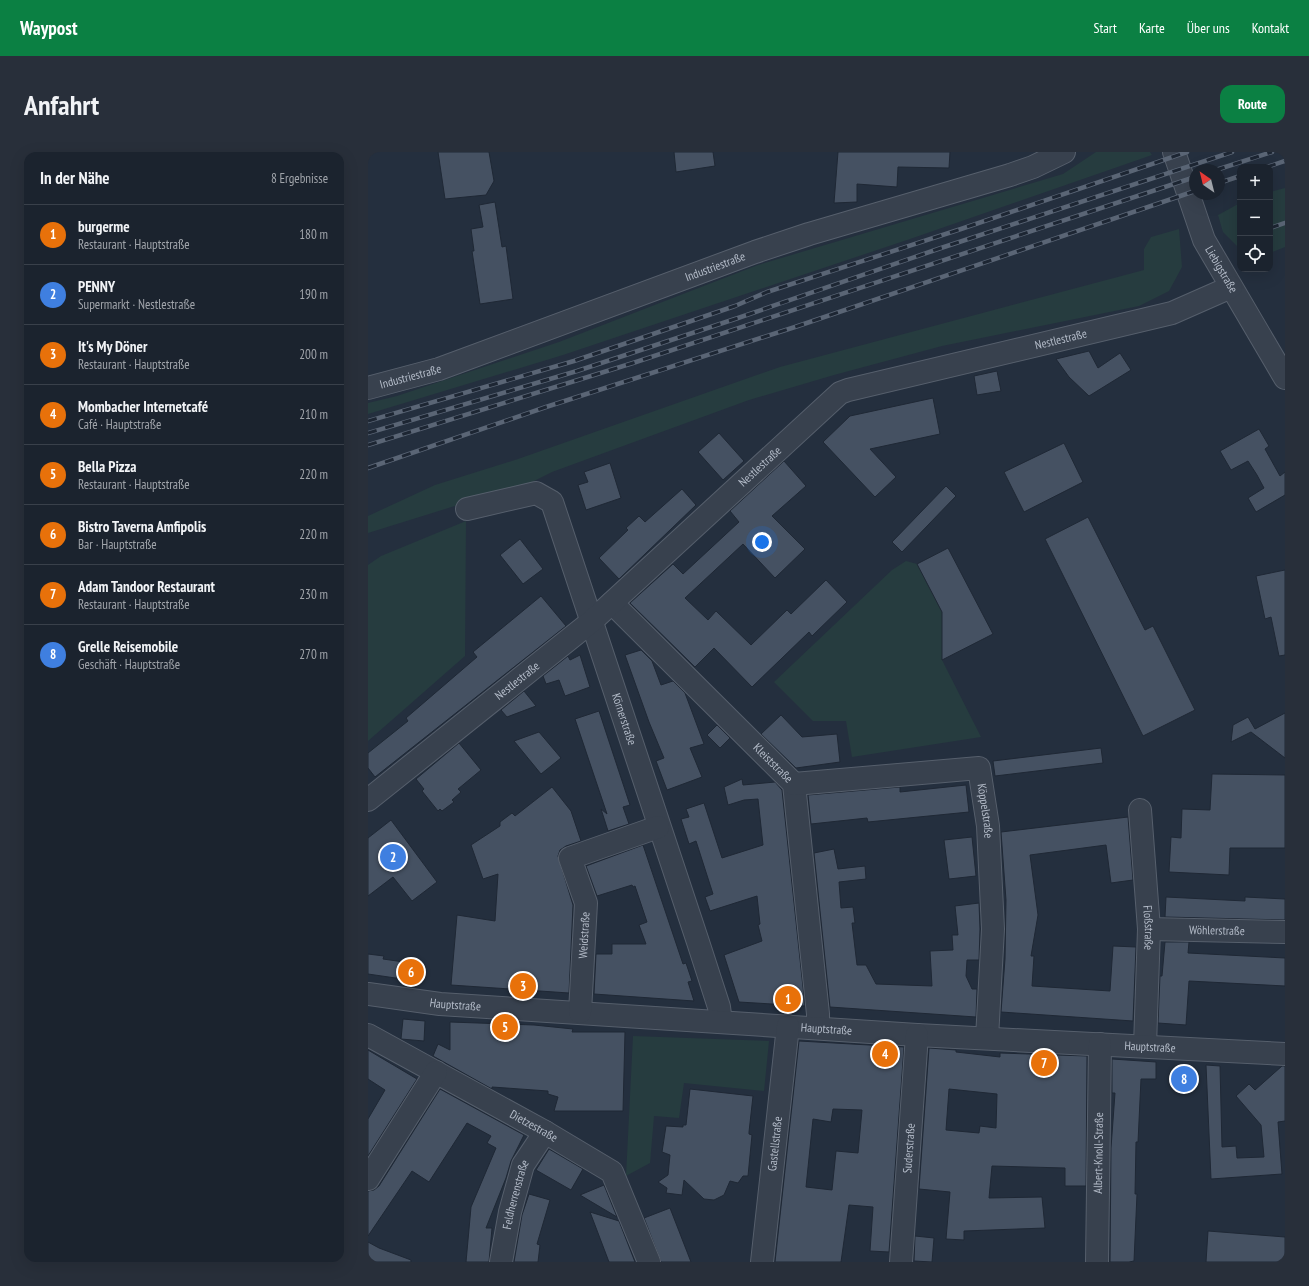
<!DOCTYPE html>
<html lang="de">
<meta charset="utf-8">
<style>
:root{--surface:#1b232e;--page:#282f3a;--text:#f1f3f6;--muted:#a0a4aa;--line:#39404a;--accent:#0b8043}
body{margin:0;font-family:"PT Sans Narrow",sans-serif;background:var(--page);color:var(--text)}
.controls{position:absolute;right:12px;top:12px;display:grid;overflow:hidden;border-radius:8px;box-shadow:0 4px 16px #0002}
.controls button{width:36px;height:36px;display:grid;place-items:center;padding:0;border:0;border-bottom:1px solid var(--line);background:var(--surface);color:var(--text);font:20px sans-serif}
.compass{position:absolute;left:821px;top:12px;width:36px;height:36px;border-radius:50%;background:var(--surface);box-shadow:0 4px 16px #0002;rotate:325deg}
.you{position:absolute;left:394px;top:390px;width:14px;height:14px;margin:-10px;border:3px solid #fff;border-radius:50%;background:#1a73e8;box-shadow:0 0 0 6px #1a73e833}
.badge{display:grid;place-items:center;width:26px;height:26px;border-radius:50%;background:var(--accent);color:#fff;font-size:13px;font-weight:700}
.pin{position:absolute;translate:-50% -50%;border:2px solid #fff;box-shadow:0 1px 4px #0006}
.list{margin:0;padding:0;list-style:none}
h2{display:flex;justify-content:space-between;align-items:center;height:52px;margin:0;padding:0 16px;font-size:17px}
h2 small{font-size:13px;font-weight:400;color:var(--muted)}
.list li{display:grid;grid-template-columns:26px 1fr auto;gap:12px;align-items:center;box-sizing:border-box;height:60px;padding:0 16px;border-top:1px solid var(--line)}
.list b{display:block;font-size:15px;white-space:nowrap}
.list p{margin:0;font-size:13px;white-space:nowrap;color:var(--muted)}
.list em{font-size:13px;font-style:normal;color:var(--muted)}
.icon{flex:none;width:22px;height:22px;fill:none;stroke:currentColor;stroke-width:2;stroke-linecap:round;stroke-linejoin:round}
.map{position:relative;flex:none;width:917px;height:1110px;overflow:hidden;border-radius:12px}
header{display:flex;align-items:center;gap:24px;box-sizing:border-box;height:56px;padding:0 20px;background:var(--accent);color:#fff}
header strong{font-size:19px}
nav{display:flex;gap:22px;margin-inline-start:auto;font-size:14px}
.intro{display:flex;align-items:center;justify-content:space-between;box-sizing:border-box;height:96px;padding:0 24px}
h1{margin:0;font-size:28px}
.button{padding:10px 18px;border-radius:12px;background:var(--accent);color:#fff;font-size:14px;font-weight:700}
main{display:flex;gap:24px;padding:0 24px}
aside{flex:1;background:var(--surface);border-radius:12px;box-shadow:0 4px 16px #0002}
.map>svg:first-child{display:block}
.green{fill:#263c3f}
.building{fill:#455162;stroke:#1f2835;fill-rule:evenodd}
.lines{fill:none;stroke-linecap:round;stroke-linejoin:round}
.minor-casing{stroke:#565f6c;stroke-width:24}
.minor{stroke:#38414e;stroke-width:22}
.rail-casing{stroke:#5a6575;stroke-width:4.5}
.rail{stroke:#1d2633;stroke-width:3;stroke-dasharray:9;stroke-linecap:butt}
.labels{text-anchor:middle;stroke-width:4;stroke-linejoin:round;paint-order:stroke}
.street-label{font-size:12px;fill:#b4bcc9;stroke:#1d2633}
</style>
<header>
<strong>Waypost</strong>
<nav><a>Start</a><a>Karte</a><a>Über uns</a><a>Kontakt</a></nav>
</header>
<div class="intro"><h1>Anfahrt</h1><a class="button">Route</a></div>
<main>
<aside>
<h2>In der Nähe<small>8 Ergebnisse</small></h2>
<ul class="list">
<li><span class="badge" style="background:#e8710a">1</span><div><b>burgerme</b><p>Restaurant · Hauptstraße</p></div><em>180 m</em></li>
<li><span class="badge" style="background:#3f7fe0">2</span><div><b>PENNY</b><p>Supermarkt · Nestlestraße</p></div><em>190 m</em></li>
<li><span class="badge" style="background:#e8710a">3</span><div><b>It's My Döner</b><p>Restaurant · Hauptstraße</p></div><em>200 m</em></li>
<li><span class="badge" style="background:#e8710a">4</span><div><b>Mombacher Internetcafé</b><p>Café · Hauptstraße</p></div><em>210 m</em></li>
<li><span class="badge" style="background:#e8710a">5</span><div><b>Bella Pizza</b><p>Restaurant · Hauptstraße</p></div><em>220 m</em></li>
<li><span class="badge" style="background:#e8710a">6</span><div><b>Bistro Taverna Amfipolis</b><p>Bar · Hauptstraße</p></div><em>220 m</em></li>
<li><span class="badge" style="background:#e8710a">7</span><div><b>Adam Tandoor Restaurant</b><p>Restaurant · Hauptstraße</p></div><em>230 m</em></li>
<li><span class="badge" style="background:#3f7fe0">8</span><div><b>Grelle Reisemobile</b><p>Geschäft · Hauptstraße</p></div><em>270 m</em></li>
</ul>
</aside>
<div class="map">
<svg width="917" height="1110" viewBox="0 0 917 1110">
<rect width="100%" height="100%" fill="#242f3e"/>
<path class="green" d="M728,0H782L784,3L542,87L195,203L0,262V251L29,244L191,190L390,113L695,22Z
M917,36V95L902,101V40Z
M872,51V97L855,80L850,63Z
M811,77L814,115L801,139L771,154L574,194L466,223L381,248L184,320L164,330L0,381V364L67,333L150,307L412,215L776,118V97L783,85Z
M98,369L97,504L0,589V413L13,404Z
M538,409L549,412L574,460V508L613,585L484,605L478,569H445L406,530L524,418Z
M265,884L401,889L396,939L316,931L311,966L286,964L282,1011L258,1024Z"/>
<path class="building" d="M70,0H121L126,29L118,43L77,47Z
M306,0H345L347,14L308,20Z
M470,0H582L581,16L530,15L529,35L489,32V50L466,51Z
M127,50L134,95L138,94L145,147L112,152L104,99H106L103,77L115,75L111,53Z
M721,199L730,216L752,201L763,218L721,244L701,225L688,207Z
M629,219L633,239L609,243L606,224Z
M565,246L572,282L502,297L528,325L507,345L455,290L482,264Z
M891,277L901,294L897,297L912,324L917,320V343L888,360L880,346L896,336L889,323L880,309L863,318L852,299Z
M351,281L376,309L355,328L330,300Z
M696,291L715,330L656,360L636,320Z
M416,309L438,334L404,364L437,397L407,426L375,392L317,446L340,468L348,459L383,493L419,458L423,462L458,428L479,450L444,484L441,480L384,535L346,496L327,515L262,451L305,412L315,422L371,370L362,359Z
M242,311L253,346L218,358L210,333L220,330L216,320Z
M578,334L588,344L534,400L524,390Z
M314,337L328,353L251,427L231,406L260,378L258,376L271,364L277,370Z
M720,365L777,478L785,474L827,558L775,584L677,387Z
M152,387L175,417L155,432L132,403Z
M580,396L625,482L574,508V460L549,412Z
M917,418V503L911,504L903,465L897,467L888,424Z
M173,444L198,474L7,625L0,616V601L40,569L38,566L109,505L105,500Z
M273,498L284,509L293,533L305,529L317,541L336,592L322,596L334,625L299,638L288,609L296,606L281,570L257,503Z
M212,503L222,535L197,544L191,528L178,532L175,524L200,504L202,508Z
M156,539L168,554L139,565L133,558Z
M231,559L262,653L255,655L261,672L240,679L233,657L239,662L207,567Z
M917,561V606L883,580L863,590L865,573L880,565L887,577Z
M413,563L434,585L469,582L472,610L428,616L393,582Z
M349,573L362,586L352,596L339,583Z
M171,580L193,606L173,622L146,589Z
M91,591L113,618L90,637L93,640L84,648L86,650L74,659L72,657L70,659L54,639L56,637L48,627Z
M733,596L735,611L627,624L625,609Z
M844,622L917,623V696H862L861,723L801,720L803,685L813,686L814,657L842,658Z
M374,627L375,633L407,630L414,638L437,854L371,850L356,803L394,789L390,773L392,772L389,744L342,759L337,745L345,742L328,689L321,692L313,667L321,665L318,657L336,651L354,706L395,693L390,647L376,648L360,653L356,635Z
M598,633L601,660L500,670L499,666L443,672L440,643L532,635V640Z
M184,635L203,659L213,689L198,694L192,698L190,704L205,753L201,841L83,833L89,763L127,769L130,722L115,727L103,693L132,674V670L144,661L147,664Z
M760,665L765,728L743,731L738,693L662,703L670,763L663,804H666L664,834L742,839L745,794L768,795L765,869L633,860L637,807L638,748L633,680Z
M23,668L69,730L44,749L25,725L0,744V686Z
M604,685L608,724L581,727L576,688Z
M275,693L315,812L318,811L324,829L320,830L326,849L226,842L228,802H244V792H278L271,773L279,770L267,734L265,735L264,733L229,744L218,714Z
M466,697L470,717L497,714L498,727L471,730L473,756L485,755L487,771H484L489,813H498L508,832L564,834L562,799L585,798L584,783H590L587,754L611,751L612,777L611,808H599L598,824L604,837H609L608,865L462,855L446,701Z
M798,745L877,749V745L917,747V768L797,765Z
M797,790H821L820,801L917,806V834L821,829L818,873L790,871L792,824H794Z
M0,802L16,804L15,807L50,812L48,829L0,822Z
M35,867L57,869L56,889L33,887Z
M82,870L166,873L205,877L204,880H257L255,959H186L190,945L180,942V939L124,935V937L65,904L70,892L82,898Z
M431,889L536,895L521,1100L502,1099L505,1055L481,1053L473,1110H407ZM465,957L494,958L490,1001L468,999L464,1038L438,1035L445,967L463,970Z
M561,896L588,898V900L632,905V901L719,904L718,1034H697V1016L624,1014L621,1046L674,1045L677,1076L596,1079V1088L578,1087L582,1040L551,1037ZM581,937L629,942L628,976L612,974L611,981L578,978Z
M0,898L49,927L0,1004V967L17,938L0,927Z
M744,907L788,910V927H773L770,990H768L767,1042H769L766,1109L761,1110H742L743,996L747,941H744Z
M838,913L852,914L854,995L868,994L869,1006L896,1005L893,973L868,944L881,932L887,938L914,914H917V969L910,970L914,1022L843,1027Z
M72,937L156,983L143,1009L138,1026L118,1076H124L121,1110H98L103,1055L128,996L119,991L123,984L99,971L61,1030L44,1019L0,1084V1039L6,1038L11,1034Z
M322,937L385,944L381,980V982L384,983L380,1024H375L370,1031L362,1029L356,1043L346,1048L336,1047L316,1028L314,1043L298,1041L299,1036L290,1030L300,1023L302,1003L294,1000L298,974L315,975V973H318Z
M181,997L215,1017L203,1038L168,1018Z
M236,1033L249,1065L212,1043Z
M161,1042L182,1048L169,1092L172,1093L170,1110H146L154,1063Z
M302,1056L323,1110H293L276,1066Z
M222,1060L251,1069L267,1110H241Z
M840,1079L917,1085V1110H838Z
M547,1084L566,1086L564,1110L546,1109Z
M0,1090L11,1096L43,1108V1110H0Z"/>
<g class="lines">
<g class="minor-casing">
<g id="minor">
<path id="s1" d="M806,0L836,88L917,226"/>
<path id="s2" d="M0,236L71,217L387,100L441,82L642,23L665,15L696,0"/>
<path id="s3" d="M99,357L168,341L184,350L330,790L351,855L353,870"/>
<path id="s4" d="M244,451L426,632L450,862V875"/>
<path id="s5" d="M426,632L611,616L620,674L625,777L619,886"/>
<path id="s6" d="M0,648L224,469L472,241L480,238L804,161L863,135"/>
<path id="s7" d="M772,658L781,777L777,894"/>
<path id="s8" d="M781,777L917,780"/>
<path id="s9" d="M0,842L72,852L549,883L917,902"/>
<path id="s10" d="M212,860L218,751L202,706L290,675"/>
<path id="s11" d="M0,883L177,980L244,1020L281,1110"/>
<path d="M0,1027L68,920"/>
<path id="s12" d="M133,1110L142,1060L155,1013L177,980"/>
<path id="s13" d="M394,1110L420,874"/>
<path id="s14" d="M533,1110L549,883"/>
<path id="s15" d="M729,1110L732,892"/>
</g>
</g>
<use href="#minor" class="minor"/>
<g class="rail-casing">
<path id="rail" d="M899,15L917,9
M848,18L904,0
M851,31L872,24
M902,76L917,71
M0,269L206,209L367,154L399,140L593,77L819,0
M0,281L209,219L370,166L573,96L864,0
M0,293L265,211L827,25
M0,316L178,255L427,175L827,39"/>
</g>
<use href="#rail" class="rail"/>
</g>
<g class="labels">
<g class="street-label">
<text dy="4" stroke="none"><textPath href="#s2" startOffset="368">Industriestraße</textPath></text>
<text dy="4" stroke="none"><textPath href="#s1" startOffset="127">Liebigstraße</textPath></text>
<text dy="4" stroke="none"><textPath href="#s6" startOffset="851">Nestlestraße</textPath></text>
<text dy="4" stroke="none"><textPath href="#s2" startOffset="44">Industriestraße</textPath></text>
<text dy="4" stroke="none"><textPath href="#s6" startOffset="515">Nestlestraße</textPath></text>
<text dy="4" stroke="none"><textPath href="#s6" startOffset="191">Nestlestraße</textPath></text>
<text dy="4" stroke="none"><textPath href="#s3" startOffset="318">Körnerstraße</textPath></text>
<text dy="4" stroke="none"><textPath href="#s4" startOffset="227">Kleiststraße</textPath></text>
<text dy="4" stroke="none"><textPath href="#s5" startOffset="229">Köppelstraße</textPath></text>
<text dy="4" stroke="none"><textPath href="#s7" startOffset="118">Floßstraße</textPath></text>
<text dy="4" stroke="none"><textPath href="#s8" startOffset="68">Wöhlerstraße</textPath></text>
<text dy="4" stroke="none"><textPath href="#s10" startOffset="77">Weidstraße</textPath></text>
<text dy="4" stroke="none"><textPath href="#s9" startOffset="88">Hauptstraße</textPath></text>
<text dy="4" stroke="none"><textPath href="#s9" startOffset="460">Hauptstraße</textPath></text>
<text dy="4" stroke="none"><textPath href="#s9" startOffset="784">Hauptstraße</textPath></text>
<text dy="4" stroke="none"><textPath href="#s11" startOffset="189">Dietzestraße</textPath></text>
<text dy="4" stroke="none"><textPath href="#s13" startOffset="119">Gastellstraße</textPath></text>
<text dy="4" stroke="none"><textPath href="#s14" startOffset="114">Suderstraße</textPath></text>
<text dy="4" stroke="none"><textPath href="#s15" startOffset="109">Albert-Knoll-Straße</textPath></text>
<text dy="4" stroke="none"><textPath href="#s12" startOffset="69">Feldherrenstraße</textPath></text>
</g>
</g>
</svg>
<div class="controls">
<button>+</button>
<button>−</button>
<button><svg class="icon" aria-label="locate" viewBox="0 0 24 24"><circle cx="12" cy="12" r="6"/><path d="M12 2v4M12 18v4M2 12h4M18 12h4"/></svg></button>
</div>
<svg class="compass" viewBox="-18 -18 36 36"><path d="M0-13l5 13h-10z" fill="#e53935"/><path d="M0 13l5-13h-10z" fill="#a0a4aa"/></svg>
<div class="you"></div>
<div class="pin badge" style="left:420px;top:847px;background:#e8710a">1</div>
<div class="pin badge" style="left:25px;top:705px;background:#3f7fe0">2</div>
<div class="pin badge" style="left:155px;top:834px;background:#e8710a">3</div>
<div class="pin badge" style="left:517px;top:902px;background:#e8710a">4</div>
<div class="pin badge" style="left:137px;top:875px;background:#e8710a">5</div>
<div class="pin badge" style="left:43px;top:820px;background:#e8710a">6</div>
<div class="pin badge" style="left:676px;top:911px;background:#e8710a">7</div>
<div class="pin badge" style="left:816px;top:927px;background:#3f7fe0">8</div>
</div>
</main>
